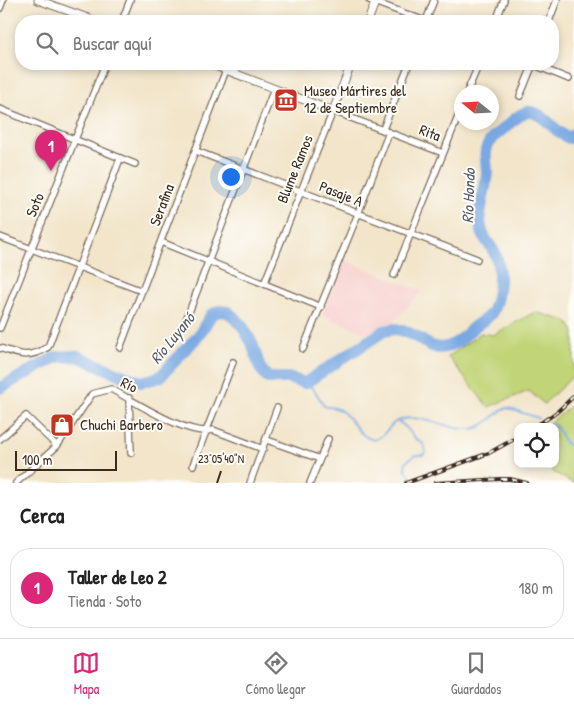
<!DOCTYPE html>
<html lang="es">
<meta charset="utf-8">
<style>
:root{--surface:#fff;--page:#f2f2f2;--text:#222;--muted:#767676;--line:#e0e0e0;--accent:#db2777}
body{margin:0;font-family:"Patrick Hand",sans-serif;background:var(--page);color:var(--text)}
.controls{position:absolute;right:15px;bottom:15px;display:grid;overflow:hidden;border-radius:10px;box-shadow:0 2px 8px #0003}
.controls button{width:45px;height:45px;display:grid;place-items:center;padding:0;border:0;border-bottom:1px solid var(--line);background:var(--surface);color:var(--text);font:25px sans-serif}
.compass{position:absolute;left:454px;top:85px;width:45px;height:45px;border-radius:50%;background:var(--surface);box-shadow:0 2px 8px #0003;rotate:288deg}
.scale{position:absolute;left:15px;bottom:12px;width:102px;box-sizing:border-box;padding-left:5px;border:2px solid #3b2a1e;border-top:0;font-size:14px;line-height:18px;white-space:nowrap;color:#3b2a1e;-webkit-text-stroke:4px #fdfcf7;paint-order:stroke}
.you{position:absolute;left:230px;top:176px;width:18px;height:18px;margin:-12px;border:4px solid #fff;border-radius:50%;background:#1a73e8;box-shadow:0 0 0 8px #1a73e833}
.badge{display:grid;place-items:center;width:32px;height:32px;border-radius:50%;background:var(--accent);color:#fff;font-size:16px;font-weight:700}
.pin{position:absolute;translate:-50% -41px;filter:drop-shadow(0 1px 2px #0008)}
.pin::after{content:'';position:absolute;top:26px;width:18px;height:15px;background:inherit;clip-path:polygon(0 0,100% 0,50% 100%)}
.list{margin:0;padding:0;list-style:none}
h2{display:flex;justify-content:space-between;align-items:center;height:65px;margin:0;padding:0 20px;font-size:21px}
h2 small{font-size:16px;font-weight:400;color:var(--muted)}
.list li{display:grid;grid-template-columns:32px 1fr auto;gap:15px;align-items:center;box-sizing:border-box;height:80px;margin:0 10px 10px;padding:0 10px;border:1px solid var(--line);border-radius:20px}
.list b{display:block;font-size:19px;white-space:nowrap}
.list p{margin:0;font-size:16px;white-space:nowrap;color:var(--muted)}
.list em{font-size:16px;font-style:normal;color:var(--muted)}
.icon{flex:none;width:28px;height:28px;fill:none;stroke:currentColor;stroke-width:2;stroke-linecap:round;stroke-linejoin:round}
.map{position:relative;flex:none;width:574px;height:483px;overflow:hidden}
.search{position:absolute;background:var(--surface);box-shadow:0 2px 8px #0003;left:15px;right:15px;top:15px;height:55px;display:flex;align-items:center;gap:12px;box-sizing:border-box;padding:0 18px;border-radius:20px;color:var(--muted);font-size:19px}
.sheet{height:155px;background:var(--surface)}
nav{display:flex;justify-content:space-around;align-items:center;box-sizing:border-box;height:70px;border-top:1px solid var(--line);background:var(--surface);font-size:14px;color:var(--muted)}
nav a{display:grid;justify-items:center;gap:2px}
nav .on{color:var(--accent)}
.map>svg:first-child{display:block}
.built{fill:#f7d0cf}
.green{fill:#c1d477;stroke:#7e7f4a}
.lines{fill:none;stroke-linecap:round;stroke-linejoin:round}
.stream{stroke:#79a8e2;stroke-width:2}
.river{stroke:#79a8e2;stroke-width:12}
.minor-casing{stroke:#7b6b5a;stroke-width:8}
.tertiary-casing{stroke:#7b6b5a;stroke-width:9}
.minor{stroke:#fff;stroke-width:5.5}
.tertiary{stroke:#fff;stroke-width:7}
.rail-casing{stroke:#3b2a1e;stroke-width:4}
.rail{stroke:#fdfcf7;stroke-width:2;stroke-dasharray:5.5;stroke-linecap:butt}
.ticks{fill:none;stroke:#3b2a1e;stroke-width:2}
.labels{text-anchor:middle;stroke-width:4;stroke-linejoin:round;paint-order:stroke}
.poi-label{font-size:15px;fill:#3b2a1e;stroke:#fdfcf7;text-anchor:start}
.street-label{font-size:15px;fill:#3b2a1e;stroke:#fdfcf7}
.water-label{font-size:16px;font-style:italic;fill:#545c6c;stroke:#fdfcf7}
.ticks-label{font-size:12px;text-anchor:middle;fill:#3b2a1e;stroke:#fdfcf7;stroke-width:4;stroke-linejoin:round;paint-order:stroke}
</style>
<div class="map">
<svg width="574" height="483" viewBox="0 0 574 483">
<rect width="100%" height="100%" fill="#fdfcf7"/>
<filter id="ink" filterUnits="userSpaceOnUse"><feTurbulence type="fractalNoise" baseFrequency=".02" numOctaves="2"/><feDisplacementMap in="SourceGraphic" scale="10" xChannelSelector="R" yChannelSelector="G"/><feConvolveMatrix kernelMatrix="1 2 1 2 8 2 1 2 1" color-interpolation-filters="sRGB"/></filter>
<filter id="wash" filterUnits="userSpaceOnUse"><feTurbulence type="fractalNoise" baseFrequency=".0096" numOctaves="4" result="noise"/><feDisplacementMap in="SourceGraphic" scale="20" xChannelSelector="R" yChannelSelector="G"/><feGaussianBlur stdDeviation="1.12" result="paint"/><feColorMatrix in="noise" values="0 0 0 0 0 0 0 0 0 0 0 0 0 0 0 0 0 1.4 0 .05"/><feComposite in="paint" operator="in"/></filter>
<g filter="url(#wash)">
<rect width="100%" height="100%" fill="#f2e5ca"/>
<path class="built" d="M344,260L422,291L394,321L378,330L365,333L322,315Z"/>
<path class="green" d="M535,312L567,321L574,331V375L544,404L529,391L488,407L448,357L481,333L493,335Z
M574,403V483H573L553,472L551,464H555V427H545Z"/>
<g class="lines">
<path class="stream" d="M305,383C316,388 318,398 325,407C351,405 351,433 373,440C386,438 389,421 403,419C427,414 460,436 479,427C487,423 496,415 503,409L508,408L538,418
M397,421C406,425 408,430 414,437C420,444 424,440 426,452L423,455H415L406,462L405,468L413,481
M550,422L557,427L565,443L574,447"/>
<path class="river" d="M0,388L56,357L77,356L126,377L142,382L160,377L199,335L211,315L219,311L228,312L241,324L252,343L260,368L268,378H288L305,383L384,331C387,331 392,329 395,329C398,329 403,331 406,332C426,339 433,357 457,342C463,339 468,332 474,327C481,321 489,319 493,310C499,295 502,269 495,254C491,245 483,239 481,228C477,208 487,190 487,171C487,162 483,154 488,145C492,136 502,130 509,124C515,119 524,110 532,112C547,116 555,133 569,138L574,134"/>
</g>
</g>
<g filter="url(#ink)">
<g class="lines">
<g class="minor-casing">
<path id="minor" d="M369,0L425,21
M0,8L3,0
M122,21L130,0
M426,21L434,0
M496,21L504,0
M549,21L557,0
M532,64L569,79
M467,92L479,64
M520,96L533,64
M0,109L135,164
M383,129L409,64
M196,151L477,259
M0,237L142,291
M161,242L321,307
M394,275L462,107
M264,284L333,111L443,153
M186,320L274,89
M0,328L105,64
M0,348C20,355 29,359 48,347L120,159
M120,348L226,70
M303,349L358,214L389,132
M129,398L131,453
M0,439L26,416L57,446
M267,440L320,459
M193,465L233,362
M16,483L57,446L92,394L111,389C133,400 189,438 213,430L263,449
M250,483L277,408
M310,483L328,439"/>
</g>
<g class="tertiary-casing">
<path id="tertiary" d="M38,0L96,21
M368,21L376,0
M210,64L333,111L351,64"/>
</g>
<use href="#minor" class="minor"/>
<use href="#tertiary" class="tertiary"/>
<g class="rail-casing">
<path id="rail" d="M535,427L557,412L574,396
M406,483L489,453L518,437
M435,483L500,479H510L527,483"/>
</g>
<use href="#rail" class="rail"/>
</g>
</g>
<path class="ticks" d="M217,483L221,471"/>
<defs>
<g id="museum-square" transform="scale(1.25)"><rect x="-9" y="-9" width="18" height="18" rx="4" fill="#c8321e" stroke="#fdfcf7"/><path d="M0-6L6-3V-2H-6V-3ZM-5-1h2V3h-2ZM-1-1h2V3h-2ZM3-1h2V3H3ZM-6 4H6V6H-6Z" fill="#fff"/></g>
<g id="shop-square" transform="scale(1.25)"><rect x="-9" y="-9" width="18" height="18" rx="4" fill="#c8321e" stroke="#fdfcf7"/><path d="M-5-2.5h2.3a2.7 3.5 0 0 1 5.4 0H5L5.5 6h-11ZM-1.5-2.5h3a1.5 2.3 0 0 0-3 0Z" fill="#fff"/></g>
</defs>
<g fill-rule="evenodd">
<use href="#museum-square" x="286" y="100"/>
<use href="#shop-square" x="62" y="425"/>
</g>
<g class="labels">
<g class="poi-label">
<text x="304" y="96">Museo Mártires del<tspan x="304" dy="17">12 de Septiembre</tspan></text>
<text x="80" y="430">Chuchi Barbero</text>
</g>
<g class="street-label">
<text transform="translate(430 133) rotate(21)" y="5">Rita</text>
<text transform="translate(295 169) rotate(-68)" y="5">Blume Ramos</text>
<text transform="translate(341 194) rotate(22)" y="5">Pasaje A</text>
<text transform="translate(35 205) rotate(-68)" y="5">Soto</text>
<text transform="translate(162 205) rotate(-69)" y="5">Serafina</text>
<text transform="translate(129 385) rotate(26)" y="5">Río</text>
</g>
<g class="water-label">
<text transform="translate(468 196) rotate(-88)" y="6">Río Hondo</text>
<text transform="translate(172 338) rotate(-51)" y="6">Río Luyanó</text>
</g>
</g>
<g class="ticks-label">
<text x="221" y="463">23°05'40"N</text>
</g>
</svg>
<div class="controls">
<button><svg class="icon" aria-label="locate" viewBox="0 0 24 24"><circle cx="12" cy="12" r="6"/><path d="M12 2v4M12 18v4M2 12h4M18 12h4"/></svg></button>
</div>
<svg class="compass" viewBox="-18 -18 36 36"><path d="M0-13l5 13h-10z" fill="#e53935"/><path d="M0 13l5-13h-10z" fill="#767676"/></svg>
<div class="scale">100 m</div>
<div class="you"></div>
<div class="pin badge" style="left:51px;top:171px">1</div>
<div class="search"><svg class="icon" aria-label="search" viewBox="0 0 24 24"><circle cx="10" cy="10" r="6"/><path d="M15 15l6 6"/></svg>Buscar aquí</div>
</div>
<section class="sheet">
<h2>Cerca<small></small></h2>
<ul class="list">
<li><span class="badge">1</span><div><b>Taller de Leo 2</b><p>Tienda · Soto</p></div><em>180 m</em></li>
</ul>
</section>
<nav>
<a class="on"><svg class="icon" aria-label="map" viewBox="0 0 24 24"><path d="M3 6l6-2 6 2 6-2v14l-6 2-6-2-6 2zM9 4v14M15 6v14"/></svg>Mapa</a>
<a><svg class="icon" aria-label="directions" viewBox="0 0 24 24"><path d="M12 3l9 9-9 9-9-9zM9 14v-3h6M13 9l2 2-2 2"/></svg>Cómo llegar</a>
<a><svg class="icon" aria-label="saved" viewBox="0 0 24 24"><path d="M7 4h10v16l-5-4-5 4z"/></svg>Guardados</a>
</nav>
